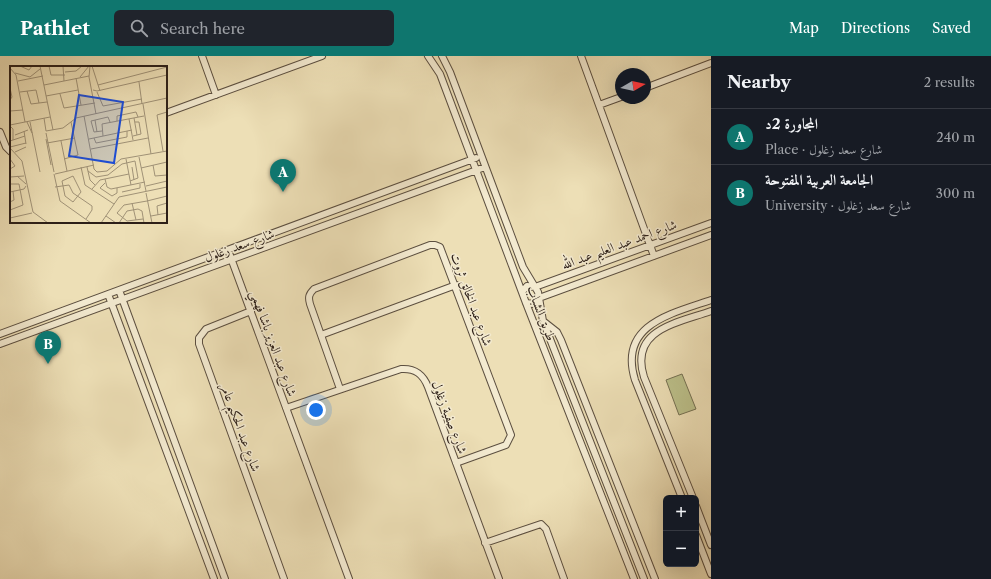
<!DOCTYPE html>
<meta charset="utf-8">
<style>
:root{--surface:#171b24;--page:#20242c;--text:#f1f3f6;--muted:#9ea1a6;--line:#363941;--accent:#0f766e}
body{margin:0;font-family:"Libre Caslon Text",Amiri,serif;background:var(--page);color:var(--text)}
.controls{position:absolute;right:12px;bottom:12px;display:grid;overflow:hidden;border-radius:6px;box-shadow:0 4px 16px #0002}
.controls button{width:36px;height:36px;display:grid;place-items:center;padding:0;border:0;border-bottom:1px solid var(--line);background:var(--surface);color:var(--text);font:20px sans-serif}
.compass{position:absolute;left:615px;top:12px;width:36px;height:36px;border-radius:50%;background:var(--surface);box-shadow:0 4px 16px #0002;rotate:81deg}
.you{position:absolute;left:316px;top:354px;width:14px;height:14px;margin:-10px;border:3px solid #fff;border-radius:50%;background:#1a73e8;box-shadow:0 0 0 6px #1a73e833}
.badge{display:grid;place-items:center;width:26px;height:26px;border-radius:50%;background:var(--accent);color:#fff;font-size:13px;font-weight:700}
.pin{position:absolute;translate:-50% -33px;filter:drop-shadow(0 1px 2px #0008)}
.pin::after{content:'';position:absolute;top:21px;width:14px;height:12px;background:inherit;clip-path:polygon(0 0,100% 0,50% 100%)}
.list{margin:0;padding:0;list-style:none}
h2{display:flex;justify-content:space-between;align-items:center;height:52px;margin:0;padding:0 16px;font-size:17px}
h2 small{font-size:13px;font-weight:400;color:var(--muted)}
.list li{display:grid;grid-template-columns:26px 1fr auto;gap:12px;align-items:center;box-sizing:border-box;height:56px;padding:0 16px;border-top:1px solid var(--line)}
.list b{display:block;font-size:15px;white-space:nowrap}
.list p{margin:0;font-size:13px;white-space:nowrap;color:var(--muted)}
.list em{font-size:13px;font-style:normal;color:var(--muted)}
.icon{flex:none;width:22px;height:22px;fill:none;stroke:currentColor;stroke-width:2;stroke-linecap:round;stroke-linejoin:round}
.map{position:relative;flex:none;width:711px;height:523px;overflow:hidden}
header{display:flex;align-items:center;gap:24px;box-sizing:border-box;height:56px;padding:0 20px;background:var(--accent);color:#fff}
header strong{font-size:19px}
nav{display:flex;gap:22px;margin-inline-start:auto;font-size:14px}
.search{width:280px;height:36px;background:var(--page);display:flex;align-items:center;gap:10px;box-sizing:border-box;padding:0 14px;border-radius:6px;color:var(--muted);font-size:15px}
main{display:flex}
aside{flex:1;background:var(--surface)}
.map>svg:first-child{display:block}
.green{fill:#bcc18b;stroke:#747052}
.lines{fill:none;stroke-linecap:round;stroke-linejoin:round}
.minor-casing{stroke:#5c4f40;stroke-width:8}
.minor{stroke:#f3ead0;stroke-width:6}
.labels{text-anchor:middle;stroke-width:3;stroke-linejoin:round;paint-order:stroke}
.street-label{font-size:13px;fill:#2c1f18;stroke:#f3ead0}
.inset-road{fill:none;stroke:#a09277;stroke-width:1}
.view{fill:#1d4ed8;fill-opacity:0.15;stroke:#1d4ed8;stroke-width:2}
.inset-edge{fill:none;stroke:#2c1f18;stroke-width:2}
</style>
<header>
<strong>Pathlet</strong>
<div class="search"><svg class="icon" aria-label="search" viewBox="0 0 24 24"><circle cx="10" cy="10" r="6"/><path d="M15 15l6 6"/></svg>Search here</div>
<nav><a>Map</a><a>Directions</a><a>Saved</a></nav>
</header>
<main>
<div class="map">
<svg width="711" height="523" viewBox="0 0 711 523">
<rect width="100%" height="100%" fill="#eddfb6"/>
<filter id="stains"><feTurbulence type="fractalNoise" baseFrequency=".005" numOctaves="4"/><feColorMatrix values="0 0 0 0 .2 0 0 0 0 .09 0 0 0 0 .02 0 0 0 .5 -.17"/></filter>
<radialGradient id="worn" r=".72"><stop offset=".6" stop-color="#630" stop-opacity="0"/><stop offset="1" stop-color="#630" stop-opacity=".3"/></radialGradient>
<path class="green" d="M682,318L696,353L679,359L666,324Z"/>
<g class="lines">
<g class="minor-casing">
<path id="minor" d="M202,0L216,39
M428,0L440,18L526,247L634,523
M442,0L450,16L523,211L538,236L543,265L644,523
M581,0L654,200
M645,32L711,7
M599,49L621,41
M166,57L322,0
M0,76L6,91L11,96
M228,194L349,523
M119,234L225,523
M522,236L527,230L535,231L711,167
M108,238L214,523
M526,247L534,248L539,242L711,179
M251,255L206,273L199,282V288L284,523
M543,265L557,276L561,284L655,523
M0,278L476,102
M321,279L456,229
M0,288L485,111
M340,333L310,248C308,241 309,238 314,233L430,189H435L440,191L511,379L506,389L456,407
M286,352L401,313C415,312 423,318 428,331L499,523
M682,442L635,324C618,269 670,258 711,244
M693,442L644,321C629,273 678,267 711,255
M696,450L711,489
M696,479L711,518
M485,487L541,468L546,473L564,523"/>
</g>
<use href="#minor" class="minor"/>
</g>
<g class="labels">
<g class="street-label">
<text transform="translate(619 188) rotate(-20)" y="5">شارع احمد عبد العليم عبد الله</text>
<text transform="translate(239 189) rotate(-20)" y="5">شارع سعد زغلول</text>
<text transform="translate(472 243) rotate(70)" y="5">شارع عبد الخالق ثروت</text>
<text transform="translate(542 257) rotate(69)" y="5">طريق الشباب</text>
<text transform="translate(274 287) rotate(70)" y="5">شارع عبد العزيز باشا فهمي</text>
<text transform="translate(450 361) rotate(69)" y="5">شارع صفية زغلول</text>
<text transform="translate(241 371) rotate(70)" y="5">شارع عبد الحكيم عامر</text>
</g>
</g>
<g transform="translate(10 10)">
<rect width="157" height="157" fill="#eddfb6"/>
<path class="inset-road" d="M10,0L19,4L22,0M30,0L43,64M39,0L41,9H55M53,0L54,15M80,0L79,11L86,48M82,0L90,25M0,2L6,9L15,56M55,6L66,5L72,0M5,7L20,11L30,3M70,11L79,0M66,12L71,39M8,15L33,10M129,16L132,38M34,19L79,10M88,19L157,1M0,22L2,31L0,34M83,24L87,25L157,9M17,25L21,38L37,36M10,26L26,24L29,37M87,26L93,40L132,33M50,28L54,42L85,37M36,30L68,24M133,38L141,88M0,45L13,44M74,50L84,103L87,106L97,105L111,93L157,85M34,52L36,65M124,52L127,69M119,53L123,74M85,54L87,66M107,55V50L126,46L128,51M17,56L22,67M20,56L30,106M0,59L40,51M0,60L3,63V74M14,65L16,78M36,65L53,62L66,52L157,32M92,65L84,66L81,55L98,51L100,56M36,67L44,106M5,69L18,64M93,70L92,58L134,50M123,70L131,68L129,56H125M84,72L86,77L117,71V65M36,73L41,99M79,73L122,64M0,75L15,70M51,75L57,105M37,77L65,72M0,81L16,77M0,82L12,95L23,146M81,83L138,72M153,85L147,49L157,46M5,86L16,81M129,91L136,125M0,93L5,100L0,103M54,93L68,89L61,56M116,93L121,119M143,99L145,110L157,109M71,101L75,119L104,138M77,101L80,114L85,119M122,101L124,114M131,102L157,96M78,105L86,111L98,109L112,98L125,95L128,112L120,115M44,108L50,135L81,157M45,108L84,99M7,110L16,118M63,110L71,126L63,136L55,130L52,115ZM0,111L14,110M95,113L97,121L101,123L135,116M95,117L90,122L102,130L107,127V122M0,118H9L13,139L0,144M136,120L157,115M45,121L59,119L63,127L82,140V144L76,153M82,123L90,114L119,108M0,126L14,123L16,120M112,126L130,122V118M136,127L142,157M137,135L157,130M0,136L4,134L3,125M122,137L126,154M23,146L38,157M148,149L147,140L157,137M96,150L106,157M141,150L157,147M0,152L22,147M133,153L117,155L107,147L114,139L137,135M91,157L109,131L157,121M109,157L117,145L128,143L132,145L134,157"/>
<path class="view" d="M69,29L113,36L104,97L59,90Z"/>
<rect width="157" height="157" class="inset-edge"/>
</g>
<rect width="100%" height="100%" filter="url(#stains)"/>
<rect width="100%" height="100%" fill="url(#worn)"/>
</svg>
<div class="controls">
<button>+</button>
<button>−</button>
</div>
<svg class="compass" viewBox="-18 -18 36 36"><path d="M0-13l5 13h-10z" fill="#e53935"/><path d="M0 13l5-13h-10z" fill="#9ea1a6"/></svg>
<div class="you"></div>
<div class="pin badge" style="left:283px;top:136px">A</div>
<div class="pin badge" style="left:48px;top:308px">B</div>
</div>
<aside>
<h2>Nearby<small>2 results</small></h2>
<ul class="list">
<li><span class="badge">A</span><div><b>المجاورة 2د</b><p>Place · شارع سعد زغلول</p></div><em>240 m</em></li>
<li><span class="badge">B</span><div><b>الجامعة العربية المفتوحة</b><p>University · شارع سعد زغلول</p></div><em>300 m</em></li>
</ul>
</aside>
</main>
